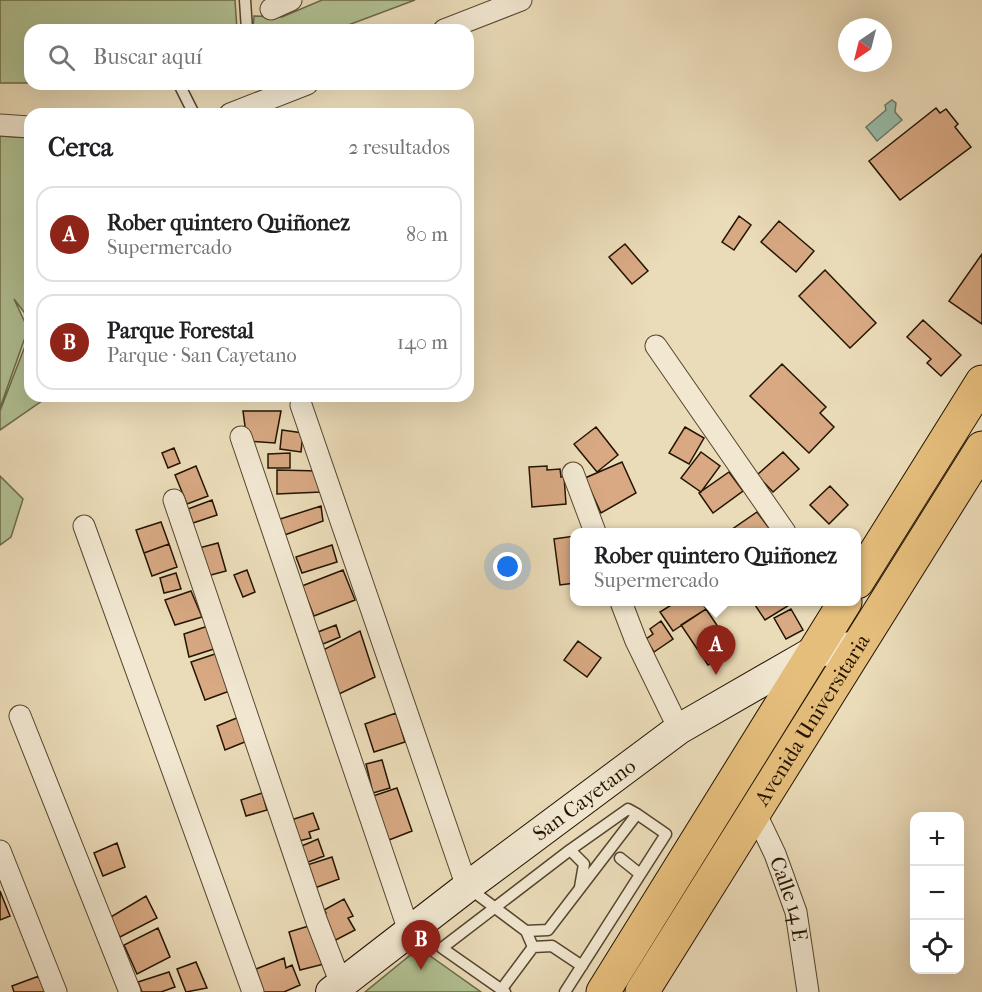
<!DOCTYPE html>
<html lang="es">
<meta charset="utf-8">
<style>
:root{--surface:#fff;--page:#f2f2f2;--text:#202124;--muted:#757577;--line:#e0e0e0;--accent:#8f2418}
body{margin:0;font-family:"IM FELL French Canon",serif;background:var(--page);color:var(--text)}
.controls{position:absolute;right:18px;bottom:18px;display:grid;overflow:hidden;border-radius:12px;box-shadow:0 6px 24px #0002}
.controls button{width:54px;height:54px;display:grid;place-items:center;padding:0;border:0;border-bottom:2px solid var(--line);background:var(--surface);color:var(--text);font:30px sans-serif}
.compass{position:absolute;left:838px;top:18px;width:54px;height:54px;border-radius:50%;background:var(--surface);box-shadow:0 6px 24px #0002;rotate:215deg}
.you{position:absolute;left:508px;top:567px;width:21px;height:21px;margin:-15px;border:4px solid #fff;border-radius:50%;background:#1a73e8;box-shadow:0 0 0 9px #1a73e833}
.badge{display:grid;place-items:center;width:39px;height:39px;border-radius:50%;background:var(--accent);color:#fff;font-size:20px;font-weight:700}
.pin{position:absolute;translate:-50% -50px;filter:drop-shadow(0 2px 3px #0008)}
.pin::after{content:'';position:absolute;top:32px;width:21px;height:18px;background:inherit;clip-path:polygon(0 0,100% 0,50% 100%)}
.popup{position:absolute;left:570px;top:528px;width:291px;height:78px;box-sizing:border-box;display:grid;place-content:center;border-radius:12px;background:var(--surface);filter:drop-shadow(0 2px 4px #0005);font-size:20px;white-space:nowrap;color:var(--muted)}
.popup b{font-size:22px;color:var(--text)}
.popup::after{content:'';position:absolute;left:50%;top:100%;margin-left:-12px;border:12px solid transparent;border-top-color:var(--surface)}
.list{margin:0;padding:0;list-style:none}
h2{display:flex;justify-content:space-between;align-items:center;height:78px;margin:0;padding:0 24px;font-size:26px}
h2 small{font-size:20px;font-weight:400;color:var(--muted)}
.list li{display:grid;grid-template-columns:39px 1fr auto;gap:18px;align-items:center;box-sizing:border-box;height:96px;margin:0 12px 12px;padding:0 12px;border:2px solid var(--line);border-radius:18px}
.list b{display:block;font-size:22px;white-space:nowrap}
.list p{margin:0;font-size:20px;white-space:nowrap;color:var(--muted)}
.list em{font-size:20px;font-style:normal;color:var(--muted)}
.icon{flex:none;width:33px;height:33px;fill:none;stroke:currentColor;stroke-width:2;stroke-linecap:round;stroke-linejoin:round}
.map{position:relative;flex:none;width:982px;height:992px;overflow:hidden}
.search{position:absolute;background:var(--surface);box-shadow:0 6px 24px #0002;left:24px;top:24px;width:450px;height:66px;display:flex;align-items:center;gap:15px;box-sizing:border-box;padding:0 21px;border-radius:18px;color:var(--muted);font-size:22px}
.panel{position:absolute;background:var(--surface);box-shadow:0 6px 24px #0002;left:24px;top:108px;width:450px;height:294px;border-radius:18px}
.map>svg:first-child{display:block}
.green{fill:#b2c293;stroke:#6a6b4a;stroke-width:1.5}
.water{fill:#99bcab;stroke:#6a7967;stroke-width:1.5}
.building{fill:#d8a983;stroke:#231400;stroke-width:1.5}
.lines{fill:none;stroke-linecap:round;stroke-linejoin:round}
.lane-casing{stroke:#55462e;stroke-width:13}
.street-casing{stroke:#55462e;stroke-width:23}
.secondary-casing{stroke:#231400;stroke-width:32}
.primary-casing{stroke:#231400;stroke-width:35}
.lane{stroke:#f2e8d2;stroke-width:10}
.street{stroke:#f2e8d2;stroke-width:21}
.secondary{stroke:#f2e8d2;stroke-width:30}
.primary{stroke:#e6be7c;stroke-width:33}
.labels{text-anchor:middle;stroke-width:5;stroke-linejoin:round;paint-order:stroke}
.street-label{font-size:21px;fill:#231400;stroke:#f2e8d2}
</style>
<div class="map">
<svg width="982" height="992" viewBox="0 0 982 992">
<rect width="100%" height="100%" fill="#ebdcb9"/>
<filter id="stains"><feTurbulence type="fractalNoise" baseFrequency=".00333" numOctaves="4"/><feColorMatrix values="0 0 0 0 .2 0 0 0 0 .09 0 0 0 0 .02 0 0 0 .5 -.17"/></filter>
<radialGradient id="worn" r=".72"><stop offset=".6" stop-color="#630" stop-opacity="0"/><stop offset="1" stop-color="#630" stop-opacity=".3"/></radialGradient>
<path class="green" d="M0,0H235L237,30H30V83H0Z
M322,0H415L335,30H253L254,16L282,17Z
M0,136L30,138V320L14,299L28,329L0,408Z
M30,333V396H49L0,430V411Z
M0,476L23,499L11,537L0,545Z
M419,948L481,992H365Z"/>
<path class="water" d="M892,100L896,103L895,112L902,120L877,141L866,127L886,110L885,105Z"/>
<path class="building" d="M936,108L940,113L946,109L958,124L955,127L971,147L900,200L869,161Z
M739,216L751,225L734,250L722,242Z
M779,221L814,251L796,272L761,242Z
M625,244L648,271L632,284L609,257Z
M982,254V324L949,301Z
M825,270L876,323L850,348L799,296Z
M923,320L961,355L941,376L927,363L931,359L907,337Z
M782,364L826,407L820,413L834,427L809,453L750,396Z
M243,411H281L275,443L247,441Z
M596,427L618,455L597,472L574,444Z
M685,427L704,438L689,464L669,453Z
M282,430L303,433L301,452L280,449Z
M174,448L180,463L168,468L162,453Z
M701,452L720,466L701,492L681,478Z
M783,452L799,469L773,492L757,475Z
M290,453V468H268V454Z
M622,462L636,493L601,513L585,478Z
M196,466L208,496L187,504L175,475Z
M547,466V470L560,469L561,477L564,476L566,504L532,507L529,467Z
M277,470L320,471L321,492L277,494Z
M729,472L743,491L713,513L699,493Z
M830,486L848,505L829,524L810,505Z
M212,500L217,515L193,523L188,509Z
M321,506L323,521L282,536L277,520Z
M757,512L772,532H728Z
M161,522L169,544L144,553L136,530Z
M575,536V583L560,585L554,539Z
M218,543L226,571L207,576L199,548Z
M169,544L177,567L152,576L144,553Z
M332,545L337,562L302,573L296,557Z
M247,570L255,592L243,597L234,575Z
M343,570L355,600L314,616L302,586Z
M176,573L181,589L164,593L160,578Z
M191,591L202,617L175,625L165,600Z
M676,602H702L706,609L673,631L660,612Z
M753,602H790L791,604L765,620Z
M706,609L733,649L708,665L681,625Z
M791,609L803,630L786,639L774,618Z
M661,621L673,639L654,652L646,639L653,634L650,629Z
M336,625L340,637L323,644L318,632Z
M208,626L217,648L189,657L184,634Z
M360,631L375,677L339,694L323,650Z
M578,641L601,658L587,677L564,660Z
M221,652L235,689L205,700L191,662Z
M396,713L405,742L374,752L365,724Z
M244,715L252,739L225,750L217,726Z
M382,760L390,788L373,793L366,764Z
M397,788L412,831L389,840L373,796Z
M262,793L267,810L246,816L241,800Z
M313,813L319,829L309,832L311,838L299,841L291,820Z
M318,839L324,856L303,864L297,848Z
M117,843L125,867L103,876L94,853Z
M332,857L339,879L312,889L304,866Z
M0,891L10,916L0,920Z
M146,896L157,918L120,937L109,918Z
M344,899L353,916L348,918L355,930L332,942L318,917L326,913L324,910Z
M312,925L324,964L300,970L289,932Z
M158,928L170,957L137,974L124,945Z
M284,958L286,968L292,965L300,985L284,992H263L256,969Z
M196,962L207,988L186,992L177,969Z
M169,972L175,987L161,992H142L138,982Z
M39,976L45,992H14L12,986Z"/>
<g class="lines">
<g class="lane-casing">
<path id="lane" d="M245,0L247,30
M179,84L194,114
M620,858L640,874
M470,889L526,931L533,947L501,990
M526,931L548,930L637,814L628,809L570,850L584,864L580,887
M533,947L552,946L582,966
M505,992L442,948L570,850
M565,992L666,834L637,814"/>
</g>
<g class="street-casing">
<g id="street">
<path d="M271,9L291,0"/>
<path d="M444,30L521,0"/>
<path d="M230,114L307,84"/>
<path d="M0,125L30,127"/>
<path d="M656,346L785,532"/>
<path d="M301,405L467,887"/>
<path d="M241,437L409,931"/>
<path d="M573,473L595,532"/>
<path d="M174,500L317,922L341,984"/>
<path d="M84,526L253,992"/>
<path d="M621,602L636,641L679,729"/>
<path d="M20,716L130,992"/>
<path id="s1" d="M754,810L775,854L796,912L808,992"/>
<path d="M0,851L56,992"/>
</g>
</g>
<g class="secondary-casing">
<g id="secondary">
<path id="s2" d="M331,992L467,887L679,729L811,653L857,646"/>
</g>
</g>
<g class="primary-casing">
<g id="primary">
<path d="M857,582L982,382"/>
<path d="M603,992L845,602"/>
<path id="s3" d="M642,992L982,448"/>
</g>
</g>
<use href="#lane" class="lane"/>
<use href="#street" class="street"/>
<use href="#secondary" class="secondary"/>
<use href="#primary" class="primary"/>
</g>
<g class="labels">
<g class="street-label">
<text dy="7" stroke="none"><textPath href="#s3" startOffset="321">Avenida Universitaria</textPath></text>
<text dy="7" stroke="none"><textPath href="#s2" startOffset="318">San Cayetano</textPath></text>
<text dy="7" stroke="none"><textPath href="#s1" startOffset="96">Calle 14 E</textPath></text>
</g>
</g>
<rect width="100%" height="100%" filter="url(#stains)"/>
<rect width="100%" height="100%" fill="url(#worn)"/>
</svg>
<div class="controls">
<button>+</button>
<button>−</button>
<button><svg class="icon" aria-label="locate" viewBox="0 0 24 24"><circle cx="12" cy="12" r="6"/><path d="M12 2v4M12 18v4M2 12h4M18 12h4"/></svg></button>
</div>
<svg class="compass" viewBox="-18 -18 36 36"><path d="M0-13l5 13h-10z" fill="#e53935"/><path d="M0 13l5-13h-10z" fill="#757577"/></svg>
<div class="you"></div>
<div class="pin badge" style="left:716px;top:675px">A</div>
<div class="popup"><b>Rober quintero Quiñonez</b>Supermercado</div>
<div class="pin badge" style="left:421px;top:970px">B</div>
<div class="search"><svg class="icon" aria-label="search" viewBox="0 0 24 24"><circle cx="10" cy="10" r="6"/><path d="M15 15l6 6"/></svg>Buscar aquí</div>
<section class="panel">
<h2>Cerca<small>2 resultados</small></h2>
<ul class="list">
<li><span class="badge">A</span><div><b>Rober quintero Quiñonez</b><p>Supermercado</p></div><em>80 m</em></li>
<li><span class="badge">B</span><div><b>Parque Forestal</b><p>Parque · San Cayetano</p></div><em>140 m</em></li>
</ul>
</section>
</div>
